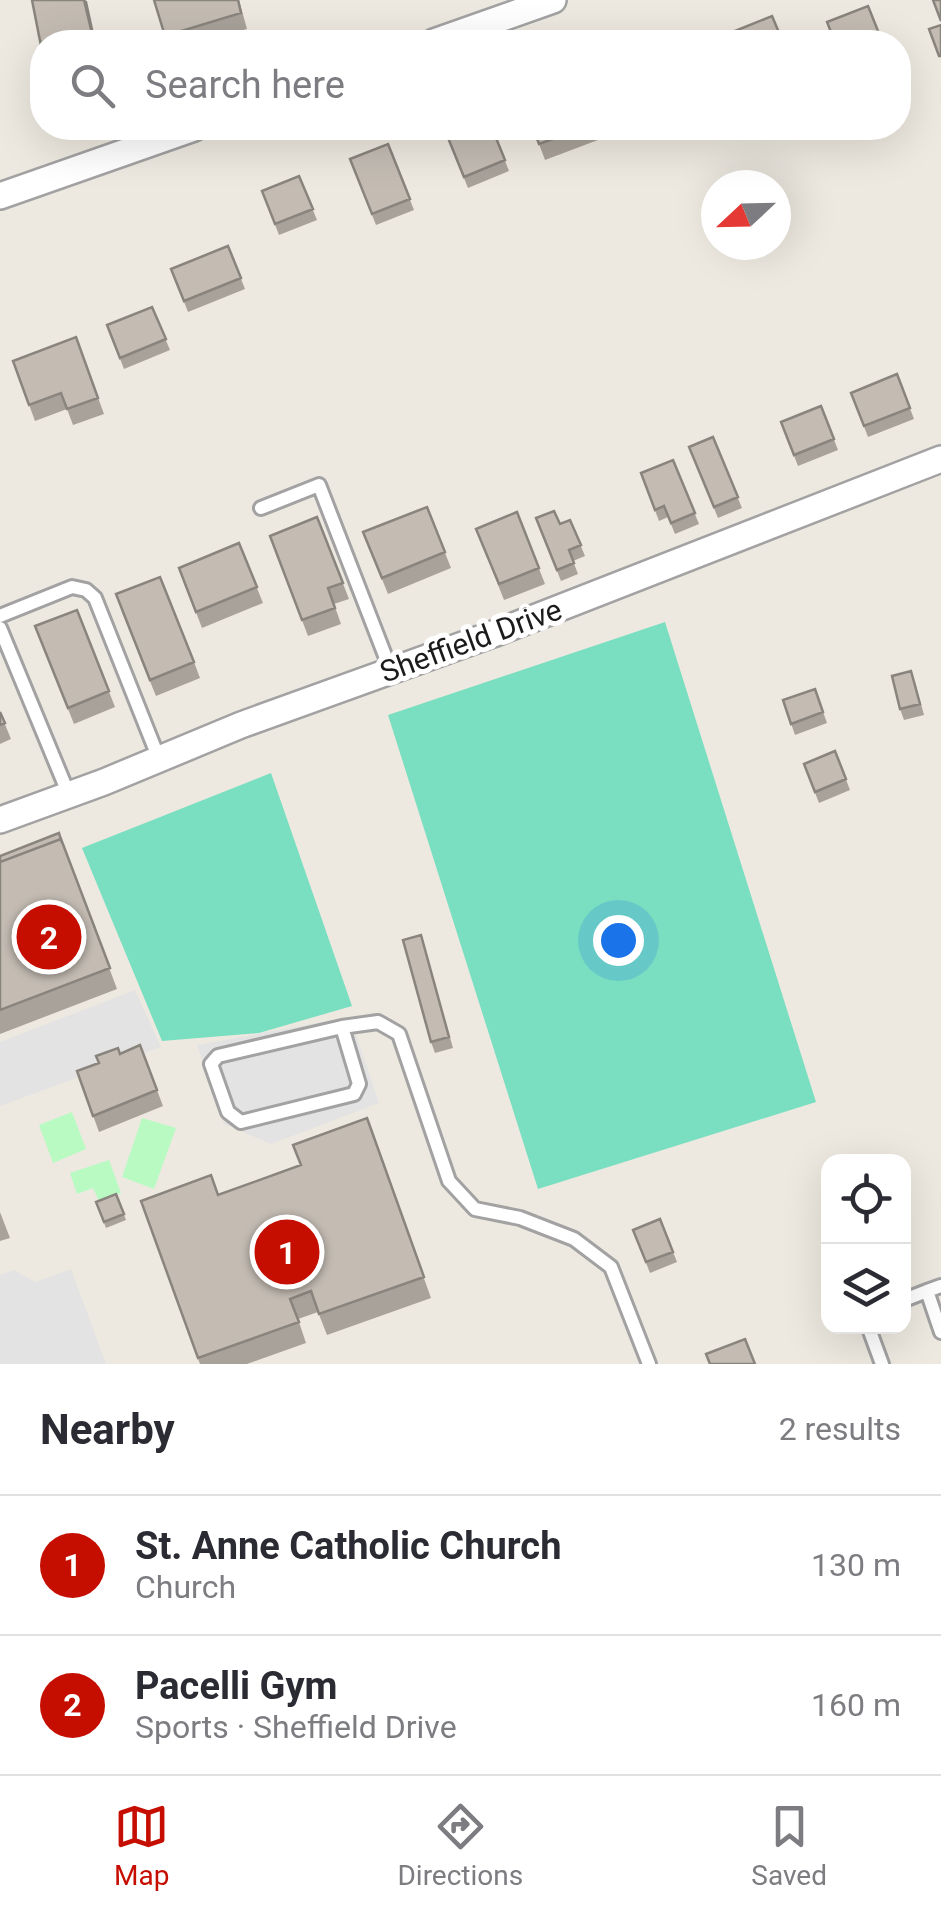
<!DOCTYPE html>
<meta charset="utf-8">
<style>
:root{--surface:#fff;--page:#f2f2f3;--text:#2b2b33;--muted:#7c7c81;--line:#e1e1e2;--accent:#c50e00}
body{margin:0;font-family:Roboto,sans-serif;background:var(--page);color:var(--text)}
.controls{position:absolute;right:30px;bottom:30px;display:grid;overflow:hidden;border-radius:20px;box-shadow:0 10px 40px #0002}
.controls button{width:90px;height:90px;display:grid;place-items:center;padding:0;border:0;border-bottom:2px solid var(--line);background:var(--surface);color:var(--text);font:50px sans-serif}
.compass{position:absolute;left:701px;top:170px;width:90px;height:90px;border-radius:50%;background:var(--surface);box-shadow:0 10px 40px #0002;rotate:248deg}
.you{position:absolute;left:618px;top:940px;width:35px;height:35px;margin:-25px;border:8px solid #fff;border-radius:50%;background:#1a73e8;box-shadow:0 0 0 15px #1a73e833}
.badge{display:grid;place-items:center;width:65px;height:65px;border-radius:50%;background:var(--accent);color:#fff;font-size:32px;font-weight:700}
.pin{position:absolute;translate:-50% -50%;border:5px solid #fff;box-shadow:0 2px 10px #0006}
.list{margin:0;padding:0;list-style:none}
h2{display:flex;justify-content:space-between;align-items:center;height:130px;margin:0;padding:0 40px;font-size:42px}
h2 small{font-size:32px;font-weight:400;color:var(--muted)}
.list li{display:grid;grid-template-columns:65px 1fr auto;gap:30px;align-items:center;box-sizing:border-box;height:140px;padding:0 40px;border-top:2px solid var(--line)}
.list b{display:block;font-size:38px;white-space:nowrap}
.list p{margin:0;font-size:32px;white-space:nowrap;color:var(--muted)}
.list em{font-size:32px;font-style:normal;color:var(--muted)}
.icon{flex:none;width:55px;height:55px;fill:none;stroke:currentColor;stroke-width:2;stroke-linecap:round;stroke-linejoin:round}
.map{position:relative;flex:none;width:941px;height:1364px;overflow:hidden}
.search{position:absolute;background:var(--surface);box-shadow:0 10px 40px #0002;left:30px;right:30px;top:30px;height:110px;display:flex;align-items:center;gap:25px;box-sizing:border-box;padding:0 35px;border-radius:40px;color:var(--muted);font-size:38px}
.sheet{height:410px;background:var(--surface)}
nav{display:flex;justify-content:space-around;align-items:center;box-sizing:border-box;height:140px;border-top:2px solid var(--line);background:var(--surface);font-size:28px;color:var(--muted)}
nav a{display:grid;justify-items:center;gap:5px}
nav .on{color:var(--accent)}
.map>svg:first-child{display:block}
.park{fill:#b9fac3}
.pitch{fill:#7adfc0}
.parking{fill:#e3e3e3}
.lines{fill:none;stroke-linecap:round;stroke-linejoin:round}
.lane-casing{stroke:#a2a2a2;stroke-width:18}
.street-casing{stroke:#a2a2a2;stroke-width:30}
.lane{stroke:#fff;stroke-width:12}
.street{stroke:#fff;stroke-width:25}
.wall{fill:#a9a29a}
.shaded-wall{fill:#89847d}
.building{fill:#c4bcb3;stroke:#89847d;stroke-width:2.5}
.labels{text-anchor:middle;stroke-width:10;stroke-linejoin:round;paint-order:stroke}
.street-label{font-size:30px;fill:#1b1b1b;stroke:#fff}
</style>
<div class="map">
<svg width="941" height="1364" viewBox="0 0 941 1364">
<rect width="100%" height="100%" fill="#ede9e0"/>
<path class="park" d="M72,1112L86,1149L53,1163L39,1125Z
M142,1118L176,1128L154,1189L122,1177Z
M109,1160L121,1193L99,1201L93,1188L77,1194L70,1173Z"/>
<path class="pitch" d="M665,622L816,1102L538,1189L388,715Z
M271,773L352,1006L259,1033L162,1041L82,848Z"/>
<path class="parking" d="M135,990L161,1047L0,1106V1042Z
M350,1017L379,1103L271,1144L224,1124L197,1045Z
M71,1269L106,1364H0V1275L14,1270L35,1282Z"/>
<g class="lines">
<g class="lane-casing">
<path id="lane" d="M261,508L319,485L391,671
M0,616L72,587L86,590L95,598L159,759
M0,628L69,795
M342,1027L378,1022L399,1034L449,1181L475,1209L520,1218L574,1239L611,1267L649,1364
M342,1027L359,1084L354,1094L241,1122L228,1112L211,1064L218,1056Z
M941,1286L927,1291L941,1332
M904,1300L927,1291
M868,1326L882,1364"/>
</g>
<g class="street-casing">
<path id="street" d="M434,42L553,0
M0,196L194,128
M0,820L104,782L241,725L493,634L941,459"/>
</g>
<use href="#lane" class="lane"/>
<use href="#street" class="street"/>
</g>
<path class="wall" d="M154,0H239L247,29L203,42H168Z
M444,128H492L509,171L468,188Z
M533,128H594L598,140L545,160Z
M632,128H646L634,132Z
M388,144L414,210L376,225L350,159Z
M299,176L317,220L279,235L262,191Z
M228,246L245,289L188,312L171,269Z
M152,307L170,350L124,369L107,325Z
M76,337L104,414L73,425L67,409L35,421L13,361Z
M897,374L914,419L868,437L851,393Z
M821,406L838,450L798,466L781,422Z
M713,437L742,508L718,518L689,447Z
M673,460L699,524L675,534L668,517L659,521L641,473Z
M427,507L451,568L388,594L363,532Z
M517,512L545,584L504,600L476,529Z
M317,517L349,599L334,604L341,624L308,636L270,536Z
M536,518L560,524L570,520L585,556L573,561L578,574L561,581Z
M239,543L263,603L202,628L179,568Z
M77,610L115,707L74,724L35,626Z
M121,610L194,662L200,678L156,696Z
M915,682L924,715L904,720L900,709Z
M815,689L827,723L795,735L783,700Z
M0,712L11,739L0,744Z
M835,751L850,790L819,803L804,764Z
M59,833L117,989L0,1034V856Z
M421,935L453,1048L435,1053L431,1042Z
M140,1045L163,1106L99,1132L77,1071Z
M367,1118L431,1298L327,1335L318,1312L298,1319L306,1343L247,1364H200L141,1201L218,1195L301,1165Z
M116,1194L126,1220L106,1228L96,1202Z
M0,1212L10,1238L0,1241Z
M660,1219L677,1262L650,1273L633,1230Z"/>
<path class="shaded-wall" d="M84,0L87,1L96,42H94Z"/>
<path class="building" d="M32,0H84L94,42H42V51Z
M154,0H238L241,13L165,36Z
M933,0H941V21Z
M868,6L882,41L878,42H835L827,22Z
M772,16L783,42H734L730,33Z
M941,25V56H939L929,29Z
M444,128H492L505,160L464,177Z
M533,128H584L539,144Z
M388,144L410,199L372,214L350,159Z
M299,176L313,209L275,224L262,191Z
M228,246L241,278L184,301L171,269Z
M152,307L166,339L120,358L107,325Z
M76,337L98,398L67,409L61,393L29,405L13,361Z
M897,374L910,408L864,426L851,393Z
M821,406L834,439L794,455L781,422Z
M713,437L738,497L714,507L689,447Z
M673,460L695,513L671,523L664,506L655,510L641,473Z
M427,507L445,552L382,578L363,532Z
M554,511L560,524L570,520L581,545L569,550L574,563L557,570L536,518Z
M517,512L539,568L499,584L476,529Z
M317,517L343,583L328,588L335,608L302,620L270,536Z
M239,543L257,587L196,612L179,568Z
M160,577L194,662L150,680L116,594Z
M77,610L109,691L68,708L35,626Z
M911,671L920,704L900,709L892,676Z
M815,689L823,712L791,724L783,700Z
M0,712L5,723L0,725Z
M835,751L846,779L815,792L804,764Z
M59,833L62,843L61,839L0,862V856Z
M61,839L110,968L0,1010V862Z
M421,935L449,1037L431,1042L403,940Z
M140,1045L157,1090L93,1116L77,1071L99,1063L96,1056L118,1048L120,1054Z
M367,1118L424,1277L319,1314L311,1291L290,1299L299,1322L198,1358L141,1201L211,1175L218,1195L301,1165L293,1145Z
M116,1194L124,1214L104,1222L96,1202Z
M660,1219L673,1252L646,1262L633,1230Z
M745,1339L755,1364H710L706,1354Z"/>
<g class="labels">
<g class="street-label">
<text transform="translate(471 641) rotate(-20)" y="10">Sheffield Drive</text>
</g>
</g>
</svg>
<div class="controls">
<button><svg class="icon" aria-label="locate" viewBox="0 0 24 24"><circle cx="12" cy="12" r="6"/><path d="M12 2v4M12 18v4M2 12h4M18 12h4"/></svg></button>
<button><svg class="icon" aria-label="layers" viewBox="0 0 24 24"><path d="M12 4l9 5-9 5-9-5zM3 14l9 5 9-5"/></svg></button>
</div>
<svg class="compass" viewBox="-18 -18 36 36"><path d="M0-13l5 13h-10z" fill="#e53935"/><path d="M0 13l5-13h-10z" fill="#7c7c81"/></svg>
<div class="you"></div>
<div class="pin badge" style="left:287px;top:1252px">1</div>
<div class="pin badge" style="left:49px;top:937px">2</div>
<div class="search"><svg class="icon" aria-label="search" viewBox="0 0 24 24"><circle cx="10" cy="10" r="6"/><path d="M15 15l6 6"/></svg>Search here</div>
</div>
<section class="sheet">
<h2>Nearby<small>2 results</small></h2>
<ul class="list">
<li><span class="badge">1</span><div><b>St. Anne Catholic Church</b><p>Church</p></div><em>130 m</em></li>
<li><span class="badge">2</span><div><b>Pacelli Gym</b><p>Sports · Sheffield Drive</p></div><em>160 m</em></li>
</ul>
</section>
<nav>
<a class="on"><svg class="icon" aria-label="map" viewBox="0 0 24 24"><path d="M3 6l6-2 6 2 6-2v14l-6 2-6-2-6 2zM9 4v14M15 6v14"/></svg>Map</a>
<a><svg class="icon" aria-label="directions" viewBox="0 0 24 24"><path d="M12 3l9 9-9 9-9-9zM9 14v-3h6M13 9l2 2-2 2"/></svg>Directions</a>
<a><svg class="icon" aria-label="saved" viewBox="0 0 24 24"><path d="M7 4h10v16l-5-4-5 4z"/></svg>Saved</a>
</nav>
